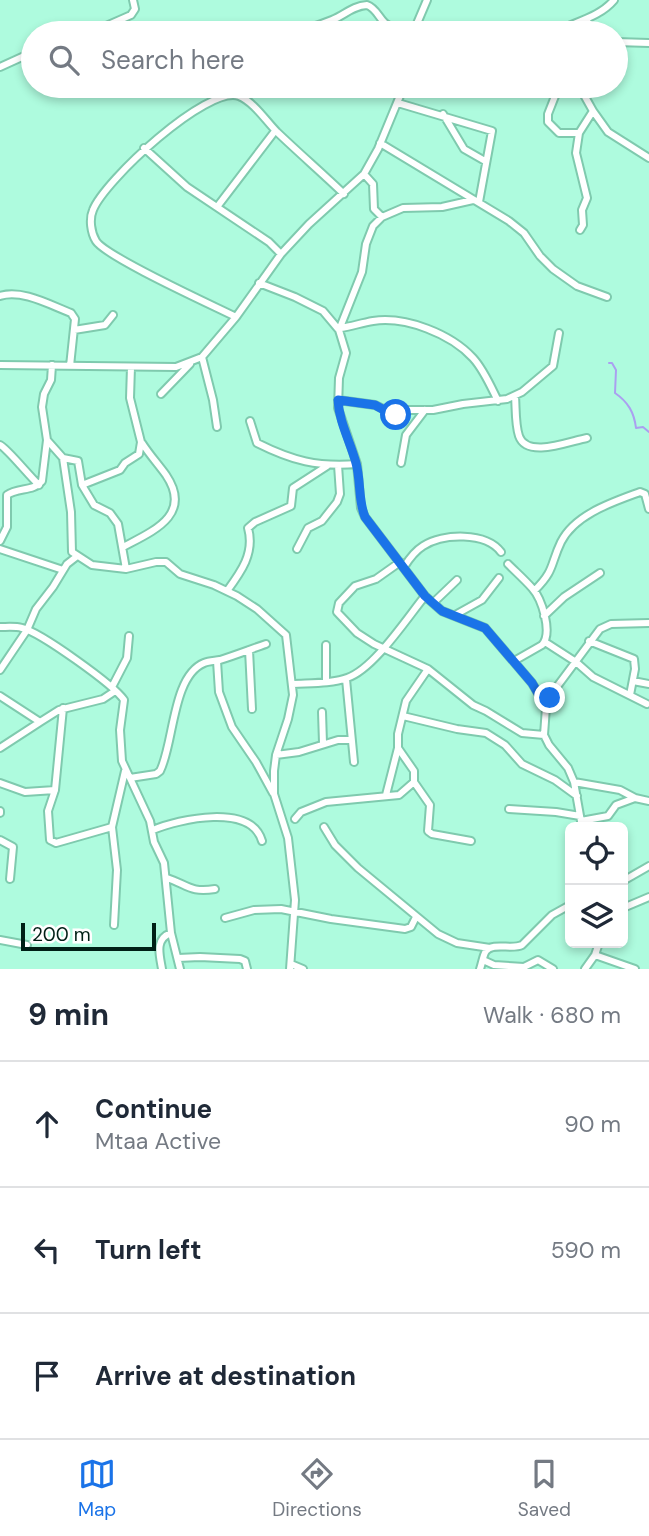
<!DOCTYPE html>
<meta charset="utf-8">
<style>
:root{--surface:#fff;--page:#f2f2f3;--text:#1f2937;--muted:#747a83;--line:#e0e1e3;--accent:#1a73e8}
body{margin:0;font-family:"DM Sans",sans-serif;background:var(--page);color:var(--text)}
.controls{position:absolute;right:21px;bottom:21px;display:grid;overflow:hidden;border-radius:10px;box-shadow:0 4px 10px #0003}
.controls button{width:63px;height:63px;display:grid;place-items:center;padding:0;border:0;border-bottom:2px solid var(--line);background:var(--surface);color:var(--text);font:35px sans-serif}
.scale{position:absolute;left:21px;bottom:18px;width:135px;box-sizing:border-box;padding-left:7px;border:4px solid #002016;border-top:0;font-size:19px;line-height:24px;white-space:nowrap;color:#002016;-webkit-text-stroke:5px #fff;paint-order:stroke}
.stop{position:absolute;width:21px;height:21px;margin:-16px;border:5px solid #1a73e8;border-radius:50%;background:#fff}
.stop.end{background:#1a73e8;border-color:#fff;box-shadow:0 2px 7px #0008}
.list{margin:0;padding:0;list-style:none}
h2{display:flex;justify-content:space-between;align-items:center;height:91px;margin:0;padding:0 28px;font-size:30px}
h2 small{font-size:23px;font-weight:400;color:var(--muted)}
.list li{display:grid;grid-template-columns:46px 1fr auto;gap:21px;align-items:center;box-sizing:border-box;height:126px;padding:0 28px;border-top:2px solid var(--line)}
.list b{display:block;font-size:26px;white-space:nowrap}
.list p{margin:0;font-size:23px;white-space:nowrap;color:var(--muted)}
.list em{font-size:23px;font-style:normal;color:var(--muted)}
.icon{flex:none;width:38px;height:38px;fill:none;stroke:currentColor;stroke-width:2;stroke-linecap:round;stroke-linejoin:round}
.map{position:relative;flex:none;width:649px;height:969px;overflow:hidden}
.search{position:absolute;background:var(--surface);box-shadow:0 4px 10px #0003;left:21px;right:21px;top:21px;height:77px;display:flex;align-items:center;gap:18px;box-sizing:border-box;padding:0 24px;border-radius:38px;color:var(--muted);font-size:26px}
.sheet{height:469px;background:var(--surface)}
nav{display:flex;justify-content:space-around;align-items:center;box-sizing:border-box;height:98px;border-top:2px solid var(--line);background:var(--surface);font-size:19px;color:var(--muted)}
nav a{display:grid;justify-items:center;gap:4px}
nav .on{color:var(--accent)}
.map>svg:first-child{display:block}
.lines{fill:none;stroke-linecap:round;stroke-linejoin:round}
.stream{stroke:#aaa0f0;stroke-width:2}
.minor-casing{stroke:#7fcaae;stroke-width:10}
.minor{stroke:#fff;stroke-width:6}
.route{stroke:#1a73e8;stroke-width:9}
</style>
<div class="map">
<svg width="649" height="969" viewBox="0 0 649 969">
<rect width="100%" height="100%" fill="#aefbde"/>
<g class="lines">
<path class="stream" d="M609,363H612L616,370L615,393C628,402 634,412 636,428L643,427L649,432"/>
<g class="minor-casing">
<path id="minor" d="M586,19L592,30L598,33
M90,33L131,15L135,9L133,0
M288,33C303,31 317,26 332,20C345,15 352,6 367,5C379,9 380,25 393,27C400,29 406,25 416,28
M413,33L427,0
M554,33C573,22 599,18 614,0
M616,42L649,43
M0,67L33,52
M559,86L548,114V122L559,133H579
M579,86L593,111L608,132L649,158
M398,103L492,131L479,202
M443,114L464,149L485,161
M380,143L509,221L524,233L540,256L553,269L577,286L607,297
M144,148L187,187L269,242L281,254
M364,174L373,184L374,209L382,217
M217,207L275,131
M580,230L583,225L582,210L587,198L576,153L579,133L593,111
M259,283L295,297L323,311L339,330L346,353L339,378L338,408L357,464L361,508L365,517L425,596L442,611L485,628L532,683L546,707L544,735L549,745L568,768L574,782L582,827
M0,296C22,289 50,305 71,313L75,319L70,366
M236,317C212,305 106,257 96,241C91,233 89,219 93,210C104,181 207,85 239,96C254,102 266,121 277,132C299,153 322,173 344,194
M341,328C352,326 362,323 373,321C406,316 451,334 473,358C484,370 491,387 498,401
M74,330L105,325L113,315
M339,330L362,272L366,244L373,226L382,217L403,208L442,207L473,200
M202,357L213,400L217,427
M0,365L176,367L202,357L236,317L281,254L309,224L364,174L378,149L404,86
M52,365L51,380L44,394L42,407L47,440L63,458L71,512L72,552L92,565L126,569L156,562H166L180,574L214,585L237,596L257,609L286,635L293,695L288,719L276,755L274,771V794L288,838L295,900L290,969
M161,394L190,364
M515,396C516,409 515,424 519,436C527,459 570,441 587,438
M338,400L375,405L396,415L408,410H433L463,404L507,399L522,392L553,366L559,333
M250,421L257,443C293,461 317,467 357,464
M0,445C7,448 30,477 39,485
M63,458L78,461L82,485L94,505L110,513L118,524L126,569
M401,463L406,435L425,410
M82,485L120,470L125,463L139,454L141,442L130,398L131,367
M0,541L7,527V495C18,487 33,492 42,481L47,440
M123,547C153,531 193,515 166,475C158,464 149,454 142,443
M0,549L63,570
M297,549L308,528L322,521L337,502L340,494L338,465
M400,562L376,579L355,586L339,603L337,612L357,633L374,644L428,669L473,705L486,711L522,733L544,735
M508,564C516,572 525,580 532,588C542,599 553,633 542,645L514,661
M404,567C409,559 415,551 423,546C443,533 486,532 501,552
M535,590C555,570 550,565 561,542C575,514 613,502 640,492L645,494L649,509
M227,591C241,572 255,553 248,528L255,522L291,506L293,488L327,466
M433,603L457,580
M455,615L482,600L499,578
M544,616L564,597L600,573
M0,627C7,627 15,626 22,628C40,632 114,685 124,700L120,730L122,761L150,821L154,842L164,863L171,933L180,969
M589,641L634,659L635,669L630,695
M545,642L576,662L593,677L647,704
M326,645V681
M249,650L252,709
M217,661L219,692L232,727L256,762L273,793
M0,670L27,630L36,609L53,587L67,564L76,557
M346,679L354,762
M633,681L649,684
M293,684C310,683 331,684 347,678C374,669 407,618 425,596
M112,687L127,658L129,636
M0,696L40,722L59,710L103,699L115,691
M546,706L553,692L600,629L611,624L649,623
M63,708L55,790L48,811L50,840L56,843L112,827
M322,712L323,743
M403,716L457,729L486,733L505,745L522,764L555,780L577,796
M0,748L40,722
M276,755L299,752L338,740H351
M130,778L156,774L160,771C174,744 172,676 204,663C209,661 215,661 220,660C236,655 251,649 266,644
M414,782L430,805L428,831L432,834L471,841
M574,782L620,790L635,798L649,801
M0,783L25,792L55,790
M386,795L398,748
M509,809L556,812L580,816
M0,813V811
M295,819L301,812L326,802L399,795L414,782V771L398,748V734L406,701L428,669
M581,821L608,816L616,805L635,798
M324,827L335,845L358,868L438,934L457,943L490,948
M153,830C179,819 251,803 262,841
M0,840L13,847L10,879
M167,878C188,885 190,893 215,889
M623,881L649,866
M623,908L649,897
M225,918L254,910L281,909L331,919L405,929L411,927L416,917
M114,925L117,870L112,827L125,771
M0,940L27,945
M595,955L635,969
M178,958L200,957L240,959L245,961L247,969
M483,960L494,965L524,967L538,960L553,969
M291,964L303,969
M162,969C160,956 154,939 171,933
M480,969C482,964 483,955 486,951C493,942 512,950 522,945L552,915L570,905
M585,969L595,955L599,943"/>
</g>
<use href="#minor" class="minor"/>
</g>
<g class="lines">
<path class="route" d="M396,415L391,414L375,405L338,400C339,422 350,441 356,463C361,481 358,500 365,517L425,596L442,611L485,628L532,683L546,707L550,698"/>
</g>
</svg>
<div class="controls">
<button><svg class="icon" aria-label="locate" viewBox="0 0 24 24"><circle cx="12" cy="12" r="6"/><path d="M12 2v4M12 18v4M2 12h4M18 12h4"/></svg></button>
<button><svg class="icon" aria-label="layers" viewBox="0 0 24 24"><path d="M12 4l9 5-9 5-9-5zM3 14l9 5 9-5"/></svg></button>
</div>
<div class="scale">200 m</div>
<div class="stop" style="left:396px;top:415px"></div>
<div class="stop end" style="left:550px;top:698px"></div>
<div class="search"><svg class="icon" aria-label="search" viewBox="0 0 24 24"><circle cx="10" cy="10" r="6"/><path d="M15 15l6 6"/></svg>Search here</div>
</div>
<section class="sheet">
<h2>9 min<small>Walk · 680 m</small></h2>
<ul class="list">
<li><svg class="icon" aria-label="ahead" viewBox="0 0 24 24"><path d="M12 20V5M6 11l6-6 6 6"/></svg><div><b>Continue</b><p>Mtaa Active</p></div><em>90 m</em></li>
<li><svg class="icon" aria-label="left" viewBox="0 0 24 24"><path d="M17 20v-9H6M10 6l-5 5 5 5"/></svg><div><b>Turn left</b></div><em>590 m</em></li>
<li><svg class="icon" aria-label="arrive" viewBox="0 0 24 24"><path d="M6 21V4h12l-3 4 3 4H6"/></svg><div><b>Arrive at destination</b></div></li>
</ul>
</section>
<nav>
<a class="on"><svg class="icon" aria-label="map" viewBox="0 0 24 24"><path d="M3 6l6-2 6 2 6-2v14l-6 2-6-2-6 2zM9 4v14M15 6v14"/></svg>Map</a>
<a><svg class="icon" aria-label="directions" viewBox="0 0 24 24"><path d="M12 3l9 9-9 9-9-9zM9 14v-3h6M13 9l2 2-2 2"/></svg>Directions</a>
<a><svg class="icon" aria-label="saved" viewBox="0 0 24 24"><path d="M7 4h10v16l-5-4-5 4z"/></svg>Saved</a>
</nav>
